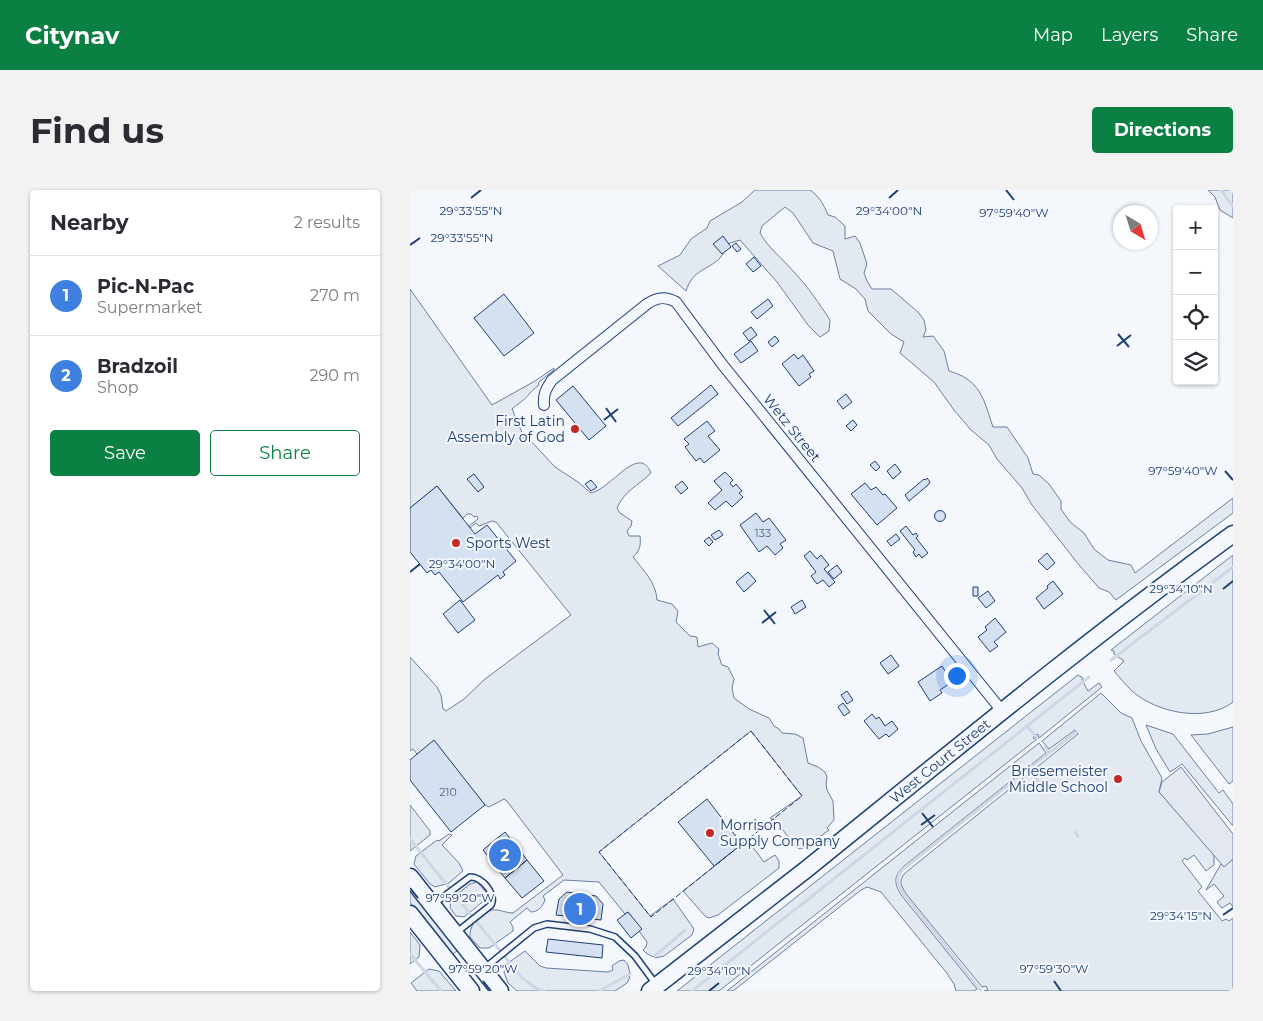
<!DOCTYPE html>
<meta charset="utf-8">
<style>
:root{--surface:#fff;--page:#f2f2f3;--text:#2b2b33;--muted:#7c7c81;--line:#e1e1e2;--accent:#0b8043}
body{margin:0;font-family:Montserrat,sans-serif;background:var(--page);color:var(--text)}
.controls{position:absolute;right:15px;top:15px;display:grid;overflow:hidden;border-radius:5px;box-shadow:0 1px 4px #0004}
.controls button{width:45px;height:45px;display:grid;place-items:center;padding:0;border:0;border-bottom:1px solid var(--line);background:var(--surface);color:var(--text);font:25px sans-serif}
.compass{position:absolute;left:703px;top:15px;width:45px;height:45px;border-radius:50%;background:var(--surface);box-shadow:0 1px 4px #0004;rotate:142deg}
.you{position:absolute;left:546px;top:485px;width:18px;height:18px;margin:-12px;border:4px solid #fff;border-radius:50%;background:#1a73e8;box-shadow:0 0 0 8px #1a73e833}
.badge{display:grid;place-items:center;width:32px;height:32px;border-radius:50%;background:var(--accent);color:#fff;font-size:16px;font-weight:700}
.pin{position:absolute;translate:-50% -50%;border:2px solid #fff;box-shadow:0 1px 5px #0006}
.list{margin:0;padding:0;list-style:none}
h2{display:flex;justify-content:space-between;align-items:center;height:65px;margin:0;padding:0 20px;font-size:21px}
h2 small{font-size:16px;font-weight:400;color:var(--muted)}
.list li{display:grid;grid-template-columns:32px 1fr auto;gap:15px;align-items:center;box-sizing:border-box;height:80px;padding:0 20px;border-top:1px solid var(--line)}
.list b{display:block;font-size:19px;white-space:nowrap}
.list p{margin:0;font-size:16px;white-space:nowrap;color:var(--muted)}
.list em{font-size:16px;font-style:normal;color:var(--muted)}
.actions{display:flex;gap:10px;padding:15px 20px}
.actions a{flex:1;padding:11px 0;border:1px solid var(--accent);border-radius:5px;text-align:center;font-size:18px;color:var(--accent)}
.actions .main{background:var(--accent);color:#fff}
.icon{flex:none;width:28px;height:28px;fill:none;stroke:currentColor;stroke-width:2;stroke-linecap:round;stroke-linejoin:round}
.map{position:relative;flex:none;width:823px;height:801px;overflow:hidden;border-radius:5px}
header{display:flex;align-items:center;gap:30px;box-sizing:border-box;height:70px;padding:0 25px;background:var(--accent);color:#fff}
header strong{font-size:24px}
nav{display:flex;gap:28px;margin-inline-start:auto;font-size:18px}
.intro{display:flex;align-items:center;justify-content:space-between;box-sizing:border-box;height:120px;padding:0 30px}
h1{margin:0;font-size:35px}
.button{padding:12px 22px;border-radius:5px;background:var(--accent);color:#fff;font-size:18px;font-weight:700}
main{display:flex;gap:30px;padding:0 30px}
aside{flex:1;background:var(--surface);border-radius:5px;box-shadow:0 1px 4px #0004}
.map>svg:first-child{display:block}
.green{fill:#e3e9f0;stroke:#687fa3}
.parking{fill:#e3e8f0;stroke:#687fa3}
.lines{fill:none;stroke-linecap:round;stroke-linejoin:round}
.stream{stroke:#cfd7e4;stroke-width:3}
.building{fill:#d5e0f0;stroke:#1d3f73}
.service-casing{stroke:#1d3f73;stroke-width:8}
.minor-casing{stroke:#1d3f73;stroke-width:12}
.primary-casing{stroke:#1d3f73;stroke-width:19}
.service{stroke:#f4f7fb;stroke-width:5}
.minor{stroke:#f4f7fb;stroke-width:10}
.primary{stroke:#f4f7fb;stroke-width:16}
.fence{stroke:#1d3f73;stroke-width:1;stroke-dasharray:6 2.5;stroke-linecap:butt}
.ticks{fill:none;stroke:#1d3f73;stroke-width:2}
.poi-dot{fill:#c62828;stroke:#f4f7fb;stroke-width:2}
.labels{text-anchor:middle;stroke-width:4;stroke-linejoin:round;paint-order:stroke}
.number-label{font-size:11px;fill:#4b6792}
.poi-label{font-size:14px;fill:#1d3f73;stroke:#f4f7fb;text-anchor:end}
.street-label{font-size:14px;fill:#1d3f73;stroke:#f4f7fb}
.ticks-label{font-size:12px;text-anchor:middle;fill:#1d3f73;stroke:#f4f7fb;stroke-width:4;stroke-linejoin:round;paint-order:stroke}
</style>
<header>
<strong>Citynav</strong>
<nav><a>Map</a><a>Layers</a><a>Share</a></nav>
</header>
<div class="intro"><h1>Find us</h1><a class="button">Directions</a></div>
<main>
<aside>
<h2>Nearby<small>2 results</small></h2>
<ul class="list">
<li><span class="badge" style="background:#3f7fe0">1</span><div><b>Pic-N-Pac</b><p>Supermarket</p></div><em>270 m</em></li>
<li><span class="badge" style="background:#3f7fe0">2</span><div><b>Bradzoil</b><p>Shop</p></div><em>290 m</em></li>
</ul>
<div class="actions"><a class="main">Save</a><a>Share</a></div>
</aside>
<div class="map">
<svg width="823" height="801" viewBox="0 0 823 801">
<rect width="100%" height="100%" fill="#f4f7fb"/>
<path class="green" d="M345,0H400C409,6 414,15 418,25L425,27L435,36V49L445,46L450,53L457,74L454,83L457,91L462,99H481L508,122L514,130L516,140L513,147L523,146L534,161L539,181C545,183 552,185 557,189C573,199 577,220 583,237H597L618,268L623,284L629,285L639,294L651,311V319L660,332L674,343L684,359L698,370L721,375L725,383L823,308V323L706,410L699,402L689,398L669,375L622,315L612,298L587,269L579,255L561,240L544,220L524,192L490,163L494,152L481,144L458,121L455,109L446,99L430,89L423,61L403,53L383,23L375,17L352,36L350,43C359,59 373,69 384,82C398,97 409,113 420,130L419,141L410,147L398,135L367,92L330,50L317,54C315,58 313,65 310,68C297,81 283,79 276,101L248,76L270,65L281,49L297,38L300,31L332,12Z
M798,0H823V28L810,20L805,7Z
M0,99L82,215L125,191L144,178V180L129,192L128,196C120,201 118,207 112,211C108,215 105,215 102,219L113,245V250L115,252L119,249L145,277L168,292L181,303C201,299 229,253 241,283C228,296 215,300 207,318L210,323L222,331L221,336L217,341L219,346H230C231,355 230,361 223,367C233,380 246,392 247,410L262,414L268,421L266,432L280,446L287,447L288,457L302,453L309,459L308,464L312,475L318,477L324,489L322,498L324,508L339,519L359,528L364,536L369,539L372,543L385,544L393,548L398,573L408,577L415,582L417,587L416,594L417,600L423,611L424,630L417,638L419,640L397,656L390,659L386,657L366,631L360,628L392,606L341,541L189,662L240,726L263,709L284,739L282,745L254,766L245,768V766L243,767L236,763L233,760L236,757L237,752L229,741L231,739L218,722L215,724L189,692L154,690L133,706L135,710C133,716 128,722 121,722L117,718L100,732L103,737V741L79,758H70L60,747C59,735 70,722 82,720C89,719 96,723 103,723L153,685L97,611L94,609L79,617L75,615L24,551L7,564L3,559L0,561V467L27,497L31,505L33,519L36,521L54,509L75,489L161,425L86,332L82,331L69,336L66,333L60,338L59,336L68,329L67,326L64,327L61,324H57L53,328L27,296L0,318Z
M823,365V512C796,533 747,523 722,501C716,495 710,488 704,481L714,471L704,464V461L701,460Z
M668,485L673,488L672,490L678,501L689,493L692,497L629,548L628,544L625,545L623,548L627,549L309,801H267Z
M691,503L711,523L722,528L731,551L752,588L749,602L804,664V675L796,681L784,665L777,670L775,668L772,671L792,697L788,701L812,731L816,729L819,731L823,728V801H574L578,800L576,796L572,797L497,705C491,696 488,691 495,683L668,544L665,540L639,559L632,551Z
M736,535L763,544L809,603L813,600L823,614V636L772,574L760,582L746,559Z
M823,537V591L819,594L781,545L798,544Z
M629,553L636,563L494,676C483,686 484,694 492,706L567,799L564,801H546L544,794L536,782L471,702L457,697L451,700L323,801H317Z
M0,615L20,641V645L0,661Z
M39,644L42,645L32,655L49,673L53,681L39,693L25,697L20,694L4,674L6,666L27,650L29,651Z
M339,652L354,672L365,665L369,671V678L308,725L299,728L296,727L273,701L332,654Z
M823,669V717L820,713L812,718L807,712L814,706L804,694L796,700L811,674L814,676Z
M67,692L77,703L76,709L54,727L46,726L40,718L41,709L60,694Z
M0,698L48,760L43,764L38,760L0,712Z
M0,742L10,755L9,767L0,774Z
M115,761L130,776L136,778L198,782L203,780L202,776L209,771L214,770L218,775L220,783L217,785L220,787L217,793L205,801H107L98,793L94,782L98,773Z
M19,779L29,781L46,801H7L1,793Z"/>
<path class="parking" d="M771,577L823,644V669L814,677L749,602L752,592Z"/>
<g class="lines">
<path class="stream" d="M811,0L823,16
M701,470L823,377
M617,536L627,548
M639,563L666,542
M619,579L628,591
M665,642L668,646
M0,649L112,788L126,798L134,801
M0,764L31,801
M245,766L275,740
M189,801L220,784
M282,801L679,487
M571,801L493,703C488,695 485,688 492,680L639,563L635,557"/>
</g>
<path class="building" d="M313,46L321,57L312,64L303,54Z
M326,53L331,59L327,62L322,56Z
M344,67L351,76L343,82L336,74Z
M94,104L124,143L94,166L64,128Z
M358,109L363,116L347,129L341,122Z
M341,137L347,145L339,151L333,143Z
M365,146L369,151L362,157L358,152Z
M341,151L348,161L331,173L324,164Z
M384,164L388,169L393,165L404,181L399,184L401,187L389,196L372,174Z
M301,195L308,204L268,236L261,228Z
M163,196L196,236L179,250L146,210Z
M436,204L442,212L433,219L427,211Z
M443,230L447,235L441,241L436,236Z
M297,231L305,241L298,246L310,260L294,273L290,268L286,271L275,257L279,254L274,249Z
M465,271L470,277L466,281L460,275Z
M485,274L491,282L483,289L477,281Z
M315,282L323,290L320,293L323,297L326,294L332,301L329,303L333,307L322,317L316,311L305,320L298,313L312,300L304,291Z
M64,284L74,297L68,302L57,289Z
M517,288L520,292L518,295L499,311L495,305L514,289L515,290Z
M181,290L187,297L181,301L175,294Z
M272,291L278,298L271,304L265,297Z
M455,293L461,300L466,297L473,305L475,304L487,318L467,335L441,304Z
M27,296L65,344L77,335L106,371L93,382L95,385L90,389L88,385L53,412L29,382L25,385L21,380L17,383L0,362V318Z
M524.5 326a5.5 5.5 0 1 1 11 0a5.5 5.5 0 1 1-11 0Z
M346,323L353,332L359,328L376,350L370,354L373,358L365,365L357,356L349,362L330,335Z
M496,336L503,345L506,343L508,346L506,348L518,363L512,368L509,364L506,367L503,362L505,360L490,341Z
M309,340L313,345L305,350L301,345Z
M486,344L490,349L481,356L477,351Z
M299,347L303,352L299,356L294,351Z
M400,361L407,369L411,365L419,375L414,379L425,392L419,397L413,390L407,394L401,386L406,382L394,366Z
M637,363L645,373L637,380L628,371Z
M427,375L432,382L424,389L418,382Z
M338,382L346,391L334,402L326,392Z
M643,391L653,404L634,419L626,408L638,398L637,396Z
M563,397H568V406H563Z
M578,401L585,411L576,418L568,408Z
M50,410L65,430L48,443L33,424Z
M392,410L396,417L385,424L381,417Z
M585,428L596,442L584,452L588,456L580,462L568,447L577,440L575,437Z
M481,465L489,476L478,484L470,473Z
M532,476L542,492L530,500L532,503L520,511L508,492Z
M437,501L443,510L437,514L431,505Z
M433,513L440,522L434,526L428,517Z
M462,524L466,529L469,527L475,536L482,531L488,539L479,547L476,544L469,549L454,531Z
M24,550L75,615L41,642L0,590V570Z
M297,609L332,654L304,676L268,632Z
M95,642L117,670L95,688L73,660Z
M117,670L134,691L112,708L95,688Z
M157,702L186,706L193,714L191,730L146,725L149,709Z
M218,722L232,739L221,748L207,730Z
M138,749L193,755L192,768L136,762Z"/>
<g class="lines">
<g class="service-casing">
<path id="service" d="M25,713L60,687C71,686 87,704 81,715L47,742
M76,777L124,738L137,734L180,739L205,747L225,766L245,793"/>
</g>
<g class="minor-casing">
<path id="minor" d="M134,215C133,204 136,199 142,190L237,114C247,107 256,106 266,112L312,174L592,521"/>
</g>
<g class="primary-casing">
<path id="primary" d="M0,687L90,801
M0,724L61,801
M240,801C292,760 346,719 398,678C538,565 677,450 823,344"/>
</g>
<use href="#service" class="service"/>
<use href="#minor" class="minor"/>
<use href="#primary" class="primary"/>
<path class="fence" d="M341,541L392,606L241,727L189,662Z"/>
</g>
<path class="ticks" d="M596,0L604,10M61,8L71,0M479,8L488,0M0,55L10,48M708,144L719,157M707,156L721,145M196,218L206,232M194,230L208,219M815,281L823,290M0,382L10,374M813,399L823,391M354,420L365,434M352,433L366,422M512,623L523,637M511,635L525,625M0,698L8,708M813,725L823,718M73,791L81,801M644,791L651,801M299,801L309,793"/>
<g class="poi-dot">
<circle cx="165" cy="239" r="5"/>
<circle cx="46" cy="353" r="5"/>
<circle cx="708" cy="589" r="5"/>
<circle cx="300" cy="643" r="5"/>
</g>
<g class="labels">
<g class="number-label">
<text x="353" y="347">133</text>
<text x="38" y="606">210</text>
</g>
<g class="poi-label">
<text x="155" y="236">First Latin<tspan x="155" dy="16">Assembly of God</tspan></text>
<text x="56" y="358" text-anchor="start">Sports West</text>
<text x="698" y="586">Briesemeister<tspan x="698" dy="16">Middle School</tspan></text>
<text x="310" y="640" text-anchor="start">Morrison<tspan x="310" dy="16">Supply Company</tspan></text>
</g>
<g class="street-label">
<text transform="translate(382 238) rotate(51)" y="5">Wetz Street</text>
<text transform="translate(530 571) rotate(-39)" y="5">West Court Street</text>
</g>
</g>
<g class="ticks-label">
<text x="61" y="25">29°33'55"N</text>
<text x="479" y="25">29°34'00"N</text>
<text x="604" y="27">97°59'40"W</text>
<text x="52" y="52">29°33'55"N</text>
<text x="773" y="285">97°59'40"W</text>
<text x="52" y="378">29°34'00"N</text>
<text x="771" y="403">29°34'10"N</text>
<text x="50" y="712">97°59'20"W</text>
<text x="771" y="730">29°34'15"N</text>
<text x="73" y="783">97°59'20"W</text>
<text x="644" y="783">97°59'30"W</text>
<text x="309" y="785">29°34'10"N</text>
</g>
</svg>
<div class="controls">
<button>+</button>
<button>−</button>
<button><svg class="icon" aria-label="locate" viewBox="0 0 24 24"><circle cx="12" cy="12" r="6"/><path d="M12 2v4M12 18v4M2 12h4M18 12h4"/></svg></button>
<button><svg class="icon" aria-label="layers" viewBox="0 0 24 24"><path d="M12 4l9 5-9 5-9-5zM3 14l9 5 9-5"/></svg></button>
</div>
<svg class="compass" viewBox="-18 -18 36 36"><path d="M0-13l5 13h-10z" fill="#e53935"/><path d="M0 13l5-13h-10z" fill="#7c7c81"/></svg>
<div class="you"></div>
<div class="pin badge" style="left:170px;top:719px;background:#3f7fe0">1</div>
<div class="pin badge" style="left:95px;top:665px;background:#3f7fe0">2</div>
</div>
</main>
